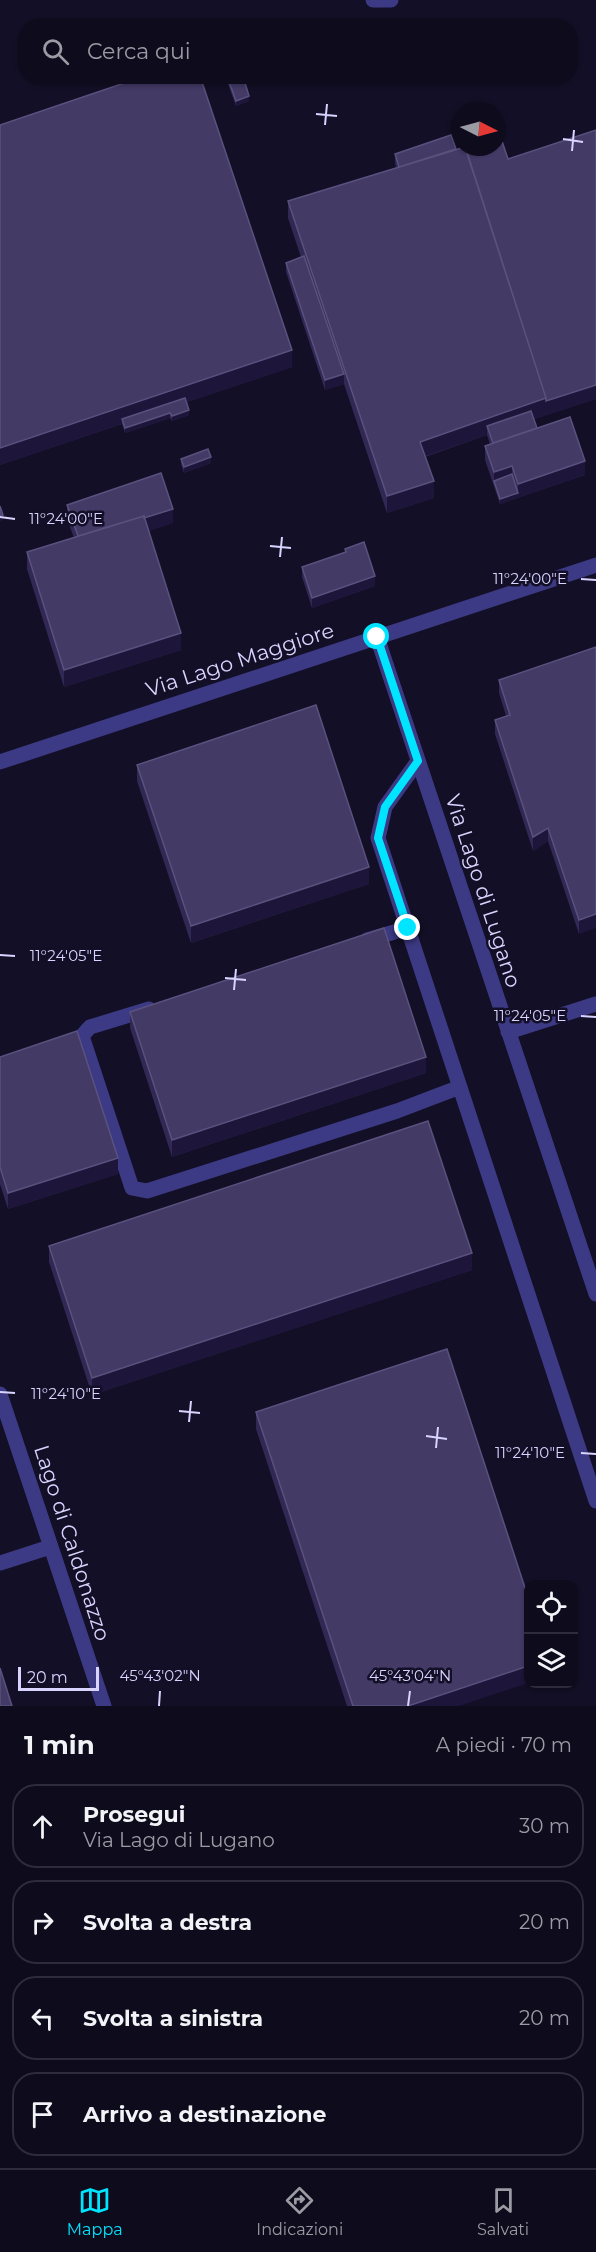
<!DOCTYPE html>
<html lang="it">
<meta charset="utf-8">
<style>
:root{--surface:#0e0b1c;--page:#1c1929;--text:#f1f3f6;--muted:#9b9ba3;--line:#2e2b3b;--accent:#00e5ff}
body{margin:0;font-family:Montserrat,sans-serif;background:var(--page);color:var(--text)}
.controls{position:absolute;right:18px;bottom:18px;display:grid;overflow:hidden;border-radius:12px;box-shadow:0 2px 4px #0004}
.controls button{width:54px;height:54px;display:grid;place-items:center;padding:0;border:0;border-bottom:2px solid var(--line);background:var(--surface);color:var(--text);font:30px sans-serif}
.compass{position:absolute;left:452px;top:102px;width:54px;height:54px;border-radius:50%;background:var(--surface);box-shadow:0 2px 4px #0004;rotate:96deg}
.scale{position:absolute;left:18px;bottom:15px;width:81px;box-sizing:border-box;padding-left:6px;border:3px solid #d9d4ff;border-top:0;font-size:16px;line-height:21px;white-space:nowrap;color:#d9d4ff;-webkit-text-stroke:4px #130f26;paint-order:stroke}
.stop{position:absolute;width:18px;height:18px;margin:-14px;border:4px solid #00e5ff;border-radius:50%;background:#fff}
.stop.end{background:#00e5ff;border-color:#fff;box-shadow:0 2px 6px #0008}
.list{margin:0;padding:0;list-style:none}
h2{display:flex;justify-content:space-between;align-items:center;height:78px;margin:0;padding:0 24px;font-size:26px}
h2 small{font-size:20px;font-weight:400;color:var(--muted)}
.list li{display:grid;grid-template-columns:39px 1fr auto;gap:18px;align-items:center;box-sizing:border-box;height:84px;margin:0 12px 12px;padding:0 12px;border:2px solid var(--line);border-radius:24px}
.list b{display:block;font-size:22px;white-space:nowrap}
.list p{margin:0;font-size:20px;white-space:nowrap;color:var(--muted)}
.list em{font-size:20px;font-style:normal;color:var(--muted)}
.icon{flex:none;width:33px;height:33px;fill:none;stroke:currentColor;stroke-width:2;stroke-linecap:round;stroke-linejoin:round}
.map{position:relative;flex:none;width:596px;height:1706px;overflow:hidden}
.search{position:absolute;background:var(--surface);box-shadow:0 2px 4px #0004;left:18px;right:18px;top:18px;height:66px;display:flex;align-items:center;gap:15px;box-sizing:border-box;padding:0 21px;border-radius:24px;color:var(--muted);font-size:22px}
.sheet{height:462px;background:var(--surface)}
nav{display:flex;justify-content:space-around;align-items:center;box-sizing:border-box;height:84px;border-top:2px solid var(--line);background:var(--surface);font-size:16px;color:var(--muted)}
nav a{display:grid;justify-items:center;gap:3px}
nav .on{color:var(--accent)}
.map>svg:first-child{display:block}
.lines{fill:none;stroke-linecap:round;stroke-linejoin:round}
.minor{stroke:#3d3a85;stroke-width:15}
.wall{fill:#312854}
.shaded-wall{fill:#1d163a}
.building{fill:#433a66;stroke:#5a527e;stroke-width:1.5}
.route{stroke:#00e5ff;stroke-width:8}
.ticks{fill:none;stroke:#d9d4ff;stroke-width:2}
.labels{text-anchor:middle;stroke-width:5;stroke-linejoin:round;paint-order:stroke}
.street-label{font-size:21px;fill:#d9d4ff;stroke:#130f26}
.ticks-label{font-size:15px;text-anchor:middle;fill:#d9d4ff;stroke:#130f26;stroke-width:5;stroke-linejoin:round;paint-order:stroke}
</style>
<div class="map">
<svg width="596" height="1706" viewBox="0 0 596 1706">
<rect width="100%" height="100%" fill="#130f26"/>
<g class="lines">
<path class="minor" d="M373,0H391
M377,637L596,1294
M418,761L385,807L378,838L596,1501
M0,762L596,565
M367,940L408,928
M149,1009L90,1027L82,1036L132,1188L147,1191L397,1111L460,1087
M508,1032L596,1004
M0,1394L104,1706
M0,1563L50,1547"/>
</g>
<path class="wall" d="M225,76H243L249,101L236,106Z
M0,125L292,367L187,402L189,415L172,421L170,418L125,433L122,424L0,465Z
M456,149H466L508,159L596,399L534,419L537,428L585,475L500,504L485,460V446L490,444L487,435L425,457L434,498L387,513L344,384L325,390L286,272V263L301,257L288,218V201L396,168L395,163V154Z
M181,459L211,463L184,473L181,464Z
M67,505L173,523L148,531L181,650L64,687L27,569V552L74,538L67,519Z
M345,549L375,586L312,608L302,577V567L345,553Z
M596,647L579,934L548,841L533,851L495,734V720L506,716L499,693V680Z
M137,765L369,884L191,943L137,781Z
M130,1012L426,1073L172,1157L130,1028Z
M0,1057L118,1174L8,1209L0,1184Z
M49,1246L472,1270L92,1395L49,1262Z
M256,1412L459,1706H347L256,1429Z"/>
<path class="shaded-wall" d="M249,96V101L236,106V101Z
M292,350V367L124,423L122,419V424L0,465V448Z
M344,374V384L325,390V380Z
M596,385V399L490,434L487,426V435L420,458V442L546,398Z
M189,410V415L172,421V416Z
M170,413V418L125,433V428Z
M211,457V463L184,473V467Z
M585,461V475L500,504V499L518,493V484Z
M512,466V479L494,481V472Z
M434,481V498L387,513V496Z
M173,509V523L79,553V539Z
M3,515V520L0,522V516Z
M375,576V586L312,608V598Z
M181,633V650L64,687V670Z
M548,828V841L533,851V837Z
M369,867V884L191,943V926Z
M596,914V928L579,934V920Z
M426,1057V1073L172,1157V1140Z
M118,1158V1174L8,1209V1193Z
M472,1253V1270L92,1395V1378Z
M528,1666V1683L459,1706H408Z"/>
<path class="building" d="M145,76H200L292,350L0,448V125Z
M227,76H243L249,96L236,101Z
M596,130V385L546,401V398L466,149L474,147H497V140L501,138L508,159Z
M451,135L456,149L399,167L395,154Z
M465,147L546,398L420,442L434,481L387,496L288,201Z
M304,256L344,374L325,380L286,263Z
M185,398L189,410L172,416L170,413L125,428L122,419Z
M531,411L537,428L493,443L487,426Z
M570,417L585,461L518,484L512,466L494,472L485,446Z
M208,449L211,457L184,467L181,459Z
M161,473L173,509L144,518V516L78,536L67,505Z
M512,474L518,493L500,499L494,481Z
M0,506L3,515L0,516Z
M144,516L181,633L64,670L27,552Z
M364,542L375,576L312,598L302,567L346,552L345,549Z
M596,647V914L579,920L548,828L533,837L495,720L510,715L499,680Z
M316,705L369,867L191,926L137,765Z
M384,928L426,1057L172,1140L130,1012Z
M77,1031L118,1158L8,1193L0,1167V1057Z
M428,1121L472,1253L92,1378L49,1246Z
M447,1349L528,1597V1666L408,1706H353L256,1412Z
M0,1668L12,1706H0Z"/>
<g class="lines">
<path class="route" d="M377,637L418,761L385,807L378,838L408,928"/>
</g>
<path class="ticks" d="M316,114L337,116M325,125L327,104M563,139L583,142M572,151L574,130M0,517L15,519M270,546L291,548M280,557L282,537M581,579L596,580M0,955L15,956M225,978L246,980M234,990L236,969M581,1016L596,1017M0,1392L15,1393M179,1411L200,1413M189,1422L191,1401M426,1436L447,1439M436,1448L438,1427M581,1453L596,1454M159,1706L160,1691M408,1706L410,1691"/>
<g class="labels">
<g class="street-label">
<text transform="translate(240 660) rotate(-18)" y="7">Via Lago Maggiore</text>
<text transform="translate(483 891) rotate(72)" y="7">Via Lago di Lugano</text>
<text transform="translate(72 1543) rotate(72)" y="7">Lago di Caldonazzo</text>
</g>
</g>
<g class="ticks-label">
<text x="66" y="524">11°24'00"E</text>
<text x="530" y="584">11°24'00"E</text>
<text x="66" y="961">11°24'05"E</text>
<text x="530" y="1021">11°24'05"E</text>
<text x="66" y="1399">11°24'10"E</text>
<text x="530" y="1458">11°24'10"E</text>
<text x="160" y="1681">45°43'02"N</text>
<text x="410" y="1681">45°43'04"N</text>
</g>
</svg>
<div class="controls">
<button><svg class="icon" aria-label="locate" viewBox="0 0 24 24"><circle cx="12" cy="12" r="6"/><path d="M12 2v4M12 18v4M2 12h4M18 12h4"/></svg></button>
<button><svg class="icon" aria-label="layers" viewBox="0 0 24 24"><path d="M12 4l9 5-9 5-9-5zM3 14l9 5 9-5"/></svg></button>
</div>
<svg class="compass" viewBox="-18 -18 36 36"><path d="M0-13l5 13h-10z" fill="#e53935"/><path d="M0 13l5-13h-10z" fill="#9b9ba3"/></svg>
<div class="scale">20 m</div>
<div class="stop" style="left:377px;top:637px"></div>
<div class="stop end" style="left:408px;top:928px"></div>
<div class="search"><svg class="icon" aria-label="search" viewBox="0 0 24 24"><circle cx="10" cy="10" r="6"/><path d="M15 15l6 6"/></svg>Cerca qui</div>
</div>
<section class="sheet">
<h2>1 min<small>A piedi · 70 m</small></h2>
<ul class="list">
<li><svg class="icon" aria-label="ahead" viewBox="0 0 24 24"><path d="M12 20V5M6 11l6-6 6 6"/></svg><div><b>Prosegui</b><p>Via Lago di Lugano</p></div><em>30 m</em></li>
<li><svg class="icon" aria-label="right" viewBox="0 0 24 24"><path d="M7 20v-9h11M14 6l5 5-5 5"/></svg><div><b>Svolta a destra</b></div><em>20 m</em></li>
<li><svg class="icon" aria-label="left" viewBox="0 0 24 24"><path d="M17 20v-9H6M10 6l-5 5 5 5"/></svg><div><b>Svolta a sinistra</b></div><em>20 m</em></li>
<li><svg class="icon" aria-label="arrive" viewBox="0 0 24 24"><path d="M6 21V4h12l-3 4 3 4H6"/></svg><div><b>Arrivo a destinazione</b></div></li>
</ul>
</section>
<nav>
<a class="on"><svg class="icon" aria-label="map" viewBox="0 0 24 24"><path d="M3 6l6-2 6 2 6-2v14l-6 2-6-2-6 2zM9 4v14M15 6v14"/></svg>Mappa</a>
<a><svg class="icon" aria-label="directions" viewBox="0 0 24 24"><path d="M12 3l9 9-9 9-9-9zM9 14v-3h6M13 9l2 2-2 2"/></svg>Indicazioni</a>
<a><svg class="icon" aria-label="saved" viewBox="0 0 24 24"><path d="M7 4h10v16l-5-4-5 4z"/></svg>Salvati</a>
</nav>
